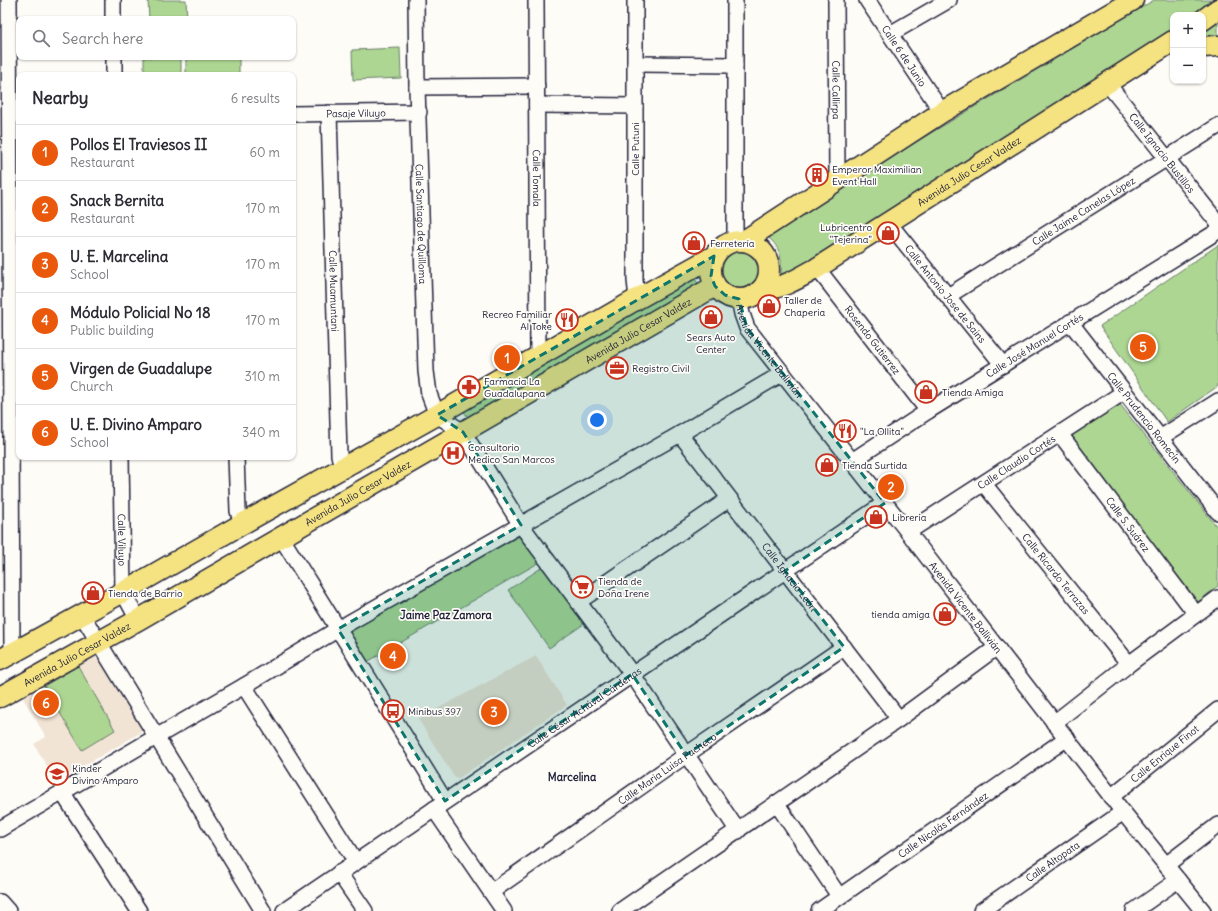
<!DOCTYPE html>
<meta charset="utf-8">
<style>
:root{--surface:#fff;--page:#f2f2f3;--text:#2b2b33;--muted:#7c7c81;--line:#e1e1e2;--accent:#ea580c}
body{margin:0;font-family:Delius,sans-serif;background:var(--page);color:var(--text)}
.controls{position:absolute;right:12px;top:12px;display:grid;overflow:hidden;border-radius:8px;box-shadow:0 1px 3px #0004}
.controls button{width:36px;height:36px;display:grid;place-items:center;padding:0;border:0;border-bottom:1px solid var(--line);background:var(--surface);color:var(--text);font:20px sans-serif}
.you{position:absolute;left:597px;top:420px;width:14px;height:14px;margin:-10px;border:3px solid #fff;border-radius:50%;background:#1a73e8;box-shadow:0 0 0 6px #1a73e833}
.badge{display:grid;place-items:center;width:26px;height:26px;border-radius:50%;background:var(--accent);color:#fff;font-size:13px;font-weight:700}
.pin{position:absolute;translate:-50% -50%;border:2px solid #fff;box-shadow:0 1px 4px #0006}
.list{margin:0;padding:0;list-style:none}
h2{display:flex;justify-content:space-between;align-items:center;height:52px;margin:0;padding:0 16px;font-size:17px}
h2 small{font-size:13px;font-weight:400;color:var(--muted)}
.list li{display:grid;grid-template-columns:26px 1fr auto;gap:12px;align-items:center;box-sizing:border-box;height:56px;padding:0 16px;border-top:1px solid var(--line)}
.list b{display:block;font-size:15px;white-space:nowrap}
.list p{margin:0;font-size:13px;white-space:nowrap;color:var(--muted)}
.list em{font-size:13px;font-style:normal;color:var(--muted)}
.icon{flex:none;width:22px;height:22px;fill:none;stroke:currentColor;stroke-width:2;stroke-linecap:round;stroke-linejoin:round}
.map{position:relative;flex:none;width:1218px;height:911px;overflow:hidden}
.search{position:absolute;background:var(--surface);box-shadow:0 1px 3px #0004;left:16px;top:16px;width:280px;height:44px;display:flex;align-items:center;gap:10px;box-sizing:border-box;padding:0 14px;border-radius:8px;color:var(--muted);font-size:15px}
.panel{position:absolute;background:var(--surface);box-shadow:0 1px 3px #0004;left:16px;top:72px;width:280px;height:388px;border-radius:8px}
.map>svg:first-child{display:block}
.built{fill:#f1e4d5}
.green{fill:#aed693;stroke:#687c67}
.lines{fill:none;stroke-linecap:round;stroke-linejoin:round}
.minor-casing{stroke:#22223b;stroke-width:18}
.major-casing{stroke:#22223b;stroke-width:23}
.minor{stroke:#fdfcf7;stroke-width:15}
.major{stroke:#f5e382;stroke-width:20}
.marked{fill:#0f766e;fill-opacity:0.2;stroke:#0f766e;stroke-width:3;stroke-dasharray:8 5;stroke-linejoin:round}
.labels{text-anchor:middle;stroke-width:3.5;stroke-linejoin:round;paint-order:stroke}
.street-label{font-size:10px;fill:#22223b;stroke:#fdfcf7}
.poi-label{font-size:10px;fill:#22223b;stroke:#fdfcf7;text-anchor:start}
.neighbourhood-label{font-size:11px;font-weight:bold;fill:#22223b;stroke:#fdfcf7}
</style>
<div class="map">
<svg width="1218" height="911" viewBox="0 0 1218 911">
<rect width="100%" height="100%" fill="#fdfcf7"/>
<filter id="ink" filterUnits="userSpaceOnUse"><feTurbulence type="fractalNoise" baseFrequency=".025" numOctaves="2"/><feDisplacementMap in="SourceGraphic" scale="8" xChannelSelector="R" yChannelSelector="G"/><feConvolveMatrix kernelMatrix="1 2 1 2 8 2 1 2 1" color-interpolation-filters="sRGB"/></filter>
<g filter="url(#ink)">
<path class="built" d="M536,656L567,705L459,778L454,777L418,719Z
M95,658L101,660L142,728V730L140,733L56,782L34,744L46,737L23,698L91,659Z"/>
<path class="green" d="M148,0H186L187,19H149Z
M1154,0H1218L1198,15H1173V31L784,276L781,275C782,254 780,246 763,233Z
M1218,23V41L1203,43V33Z
M400,48L401,78L353,80L352,50Z
M144,57H181V75H144Z
M186,57H239V75H186Z
M1218,245V386L1167,422L1100,326Z
M718 269a22 22 0 1 1 44 0a22 22 0 1 1-44 0Z
M692,274L701,288L470,420L462,409Z
M1119,403L1218,528V586L1198,602L1068,436Z
M521,535L540,562L367,662L348,631Z
M544,566L584,624L549,648L508,590Z
M78,666L115,730L82,750L44,686Z"/>
<g class="lines">
<g class="minor-casing">
<g id="minor">
<path d="M9,0L12,652"/>
<path d="M113,0V19"/>
<path id="s1" d="M416,0L417,87L426,371L429,394L437,415L463,432L521,525L632,674L738,831"/>
<path id="s2" d="M536,0L538,357"/>
<path d="M635,0V280L637,299"/>
<path d="M735,0V241"/>
<path id="s3" d="M836,0L837,179"/>
<path id="s4" d="M867,0L942,112"/>
<path d="M890,34L949,0"/>
<path d="M114,57V75"/>
<path d="M635,64L735,65"/>
<path id="s5" d="M1107,83L1218,223"/>
<path d="M417,87L537,86"/>
<path d="M537,105L635,106"/>
<path id="s6" d="M329,113L339,455L342,468"/>
<path id="s7" d="M293,114L419,112"/>
<path id="s8" d="M888,222L1003,365"/>
<path id="s9" d="M817,268L928,411"/>
<path id="s10" d="M948,296L1218,126"/>
<path id="s11" d="M739,299L742,314L747,328L908,532L1123,812L1203,911"/>
<path id="s12" d="M1070,322L1218,512"/>
<path id="s13" d="M680,434L899,719"/>
<path id="s14" d="M1060,434L1196,614"/>
<path d="M1160,438L1218,401"/>
<path id="s15" d="M121,457L123,592L138,620"/>
<path d="M236,457L238,511L242,524"/>
<path id="s16" d="M852,461L928,411L1218,231"/>
<path id="s17" d="M984,484L1129,664"/>
<path id="s18" d="M908,532L1124,392"/>
<path d="M281,537L445,801"/>
<path d="M578,602L729,499"/>
<path d="M82,615L263,911"/>
<path d="M244,686L356,862"/>
<path d="M1054,723L1129,664L1218,598"/>
<path d="M62,792L139,911"/>
<path id="s19" d="M1111,797L1218,710"/>
<path d="M777,804L839,896"/>
<path d="M434,809L504,911"/>
<path d="M0,829L156,737L244,686L338,629L680,434L783,373"/>
<path d="M1166,865L1218,825"/>
<path d="M339,873L365,911"/>
<path id="s20" d="M491,892L686,755L844,647"/>
<path d="M0,902L8,911"/>
<path id="s21" d="M284,911L885,503"/>
<path d="M620,911L899,719L997,647"/>
<path id="s22" d="M819,911L1067,738"/>
<path id="s23" d="M981,911L1123,812"/>
<path d="M1134,911L1178,880"/>
</g>
</g>
<g class="major-casing">
<g id="major">
<path d="M1203,20L1218,9"/>
<path d="M1203,47L1218,46"/>
<circle cx="740" cy="270" r="29"/>
<path d="M744,241L942,112L1133,0"/>
<path id="s24" d="M761,290C782,289 799,278 817,268L1173,41"/>
<path d="M0,660L123,592L242,524L437,415L637,299L714,256"/>
<path id="s25" d="M0,697L138,620L715,286"/>
</g>
</g>
<use href="#minor" class="minor"/>
<use href="#major" class="major"/>
</g>
</g>
<path class="marked" d="M714,256L711,276L715,286L725,295L739,299L747,328L885,503L785,571L844,647L686,755L632,674L445,801L338,629L521,525L463,432L437,415Z"/>
<defs>
<g id="building-ring" transform="scale(1.15)"><circle r="9.5" fill="#fdfcf7" stroke="#c8321e" stroke-width="1.5"/><path d="M-4-6H4V6H1V3H-1V6H-4ZM-2.5-4.3h1.7v1.8h-1.7ZM.8-4.3h1.7v1.8H.8ZM-2.5-1h1.7V.8h-1.7ZM.8-1h1.7V.8H.8Z" fill="#c8321e"/></g>
<g id="shop-ring" transform="scale(1.15)"><circle r="9.5" fill="#fdfcf7" stroke="#c8321e" stroke-width="1.5"/><path d="M-5-2.5h2.3a2.7 3.5 0 0 1 5.4 0H5L5.5 6h-11ZM-1.5-2.5h3a1.5 2.3 0 0 0-3 0Z" fill="#c8321e"/></g>
<g id="restaurant-ring" transform="scale(1.15)"><circle r="9.5" fill="#fdfcf7" stroke="#c8321e" stroke-width="1.5"/><path d="M-5-6h1v4h1v-4h1v4h1v-4h1v5L-1.5 .5V6h-2V.5L-5-1ZM5-6V6H3V1.5H1.5Q1.5-4 5-6Z" fill="#c8321e"/></g>
<g id="office-ring" transform="scale(1.15)"><circle r="9.5" fill="#fdfcf7" stroke="#c8321e" stroke-width="1.5"/><path d="M-6-3h4V-5.5h4V-3h4V5H-6ZM-1-4.5V-3h2v-1.5ZM-6 0V1H6V0Z" fill="#c8321e"/></g>
<g id="pharmacy-ring" transform="scale(1.15)"><circle r="9.5" fill="#fdfcf7" stroke="#c8321e" stroke-width="1.5"/><path d="M-2-6h4v4h4v4h-4v4h-4v-4h-4v-4h4Z" fill="#c8321e"/></g>
<g id="hospital-ring" transform="scale(1.15)"><circle r="9.5" fill="#fdfcf7" stroke="#c8321e" stroke-width="1.5"/><path d="M-5-5h3v3.5h4V-5h3V5h-3V1.5h-4V5h-3Z" fill="#c8321e"/></g>
<g id="supermarket-ring" transform="scale(1.15)"><circle r="9.5" fill="#fdfcf7" stroke="#c8321e" stroke-width="1.5"/><path d="M-6-5.5h2.5l.6 2H6L4.5 2H-2.5L-4.4-4H-6ZM-1.5 3.2a1.3 1.3 0 1 0 .1 0ZM3 3.2a1.3 1.3 0 1 0 .1 0Z" fill="#c8321e"/></g>
<g id="bus-ring" transform="scale(1.15)"><circle r="9.5" fill="#fdfcf7" stroke="#c8321e" stroke-width="1.5"/><path d="M-5-6H5V4H4V6H2V4H-2V6H-4V4H-5ZM-3.5-4V0h7V-4ZM-3.5 1.2v1.5H-2V1.2ZM2 1.2v1.5H3.5V1.2Z" fill="#c8321e"/></g>
<g id="school-ring" transform="scale(1.15)"><circle r="9.5" fill="#fdfcf7" stroke="#c8321e" stroke-width="1.5"/><path d="M0-5L7-2L0 1L-7-2ZM-4 1L0 2.5L4 1V4Q0 6-4 4Z" fill="#c8321e"/></g>
</defs>
<g fill-rule="evenodd">
<use href="#building-ring" x="817" y="175"/>
<use href="#shop-ring" x="888" y="233"/>
<use href="#shop-ring" x="694" y="243"/>
<use href="#shop-ring" x="769" y="306"/>
<use href="#shop-ring" x="711" y="317"/>
<use href="#restaurant-ring" x="567" y="320"/>
<use href="#office-ring" x="617" y="368"/>
<use href="#pharmacy-ring" x="469" y="387"/>
<use href="#shop-ring" x="926" y="392"/>
<use href="#restaurant-ring" x="845" y="431"/>
<use href="#hospital-ring" x="453" y="453"/>
<use href="#shop-ring" x="827" y="465"/>
<use href="#shop-ring" x="876" y="517"/>
<use href="#supermarket-ring" x="582" y="587"/>
<use href="#shop-ring" x="93" y="593"/>
<use href="#shop-ring" x="945" y="614"/>
<use href="#bus-ring" x="393" y="711"/>
<use href="#school-ring" x="57" y="774"/>
</g>
<g class="labels">
<g class="street-label">
<text dy="4" stroke="none"><textPath href="#s4" startOffset="67">Calle 6 de Junio</textPath></text>
<text dy="4" stroke="none"><textPath href="#s3" startOffset="90">Calle Callirpa</textPath></text>
<text dy="4" stroke="none"><textPath href="#s7" startOffset="63">Pasaje Viluyo</textPath></text>
<text transform="translate(635 149) rotate(-90)" y="4">Calle Putuni</text>
<text dy="4" stroke="none"><textPath href="#s5" startOffset="89">Calle Ignacio Bustillos</textPath></text>
<text dy="4" stroke="none"><textPath href="#s24" startOffset="241">Avenida Julio Cesar Valdez</textPath></text>
<text dy="4" stroke="none"><textPath href="#s2" startOffset="178">Calle Tomala</textPath></text>
<text dy="4" stroke="none"><textPath href="#s10" startOffset="160">Calle Jaime Canelas López</textPath></text>
<text dy="4" stroke="none"><textPath href="#s1" startOffset="224">Calle Santiago de Quilloma</textPath></text>
<text dy="4" stroke="none"><textPath href="#s6" startOffset="178">Calle Muamuntani</textPath></text>
<text dy="4" stroke="none"><textPath href="#s8" startOffset="92">Calle Antonio Jose de Sains</textPath></text>
<text dy="4" stroke="none"><textPath href="#s25" startOffset="736">Avenida Julio Cesar Valdez</textPath></text>
<text dy="4" stroke="none"><textPath href="#s9" startOffset="91">Rosendo Gutierrez</textPath></text>
<text dy="4" stroke="none"><textPath href="#s16" startOffset="216">Calle José Manuel Cortés</textPath></text>
<text dy="4" stroke="none"><textPath href="#s11" startOffset="61">Avenida Vicente Ballivián</textPath></text>
<text dy="4" stroke="none"><textPath href="#s12" startOffset="121">Calle Prudencio Romecín</textPath></text>
<text dy="4" stroke="none"><textPath href="#s18" startOffset="129">Calle Claudio Cortés</textPath></text>
<text dy="4" stroke="none"><textPath href="#s25" startOffset="412">Avenida Julio Cesar Valdez</textPath></text>
<text dy="4" stroke="none"><textPath href="#s14" startOffset="113">Calle S. Suárez</textPath></text>
<text dy="4" stroke="none"><textPath href="#s15" startOffset="83">Calle Viluyo</textPath></text>
<text dy="4" stroke="none"><textPath href="#s17" startOffset="115">Calle Ricardo Terrazas</textPath></text>
<text dy="4" stroke="none"><textPath href="#s13" startOffset="180">Calle Ignacio León</textPath></text>
<text dy="4" stroke="none"><textPath href="#s11" startOffset="385">Avenida Vicente Ballivián</textPath></text>
<text dy="4" stroke="none"><textPath href="#s25" startOffset="88">Avenida Julio Cesar Valdez</textPath></text>
<text dy="4" stroke="none"><textPath href="#s21" startOffset="363">Calle César Achával Cárdenas</textPath></text>
<text dy="4" stroke="none"><textPath href="#s19" startOffset="69">Calle Enrique Finot</textPath></text>
<text dy="4" stroke="none"><textPath href="#s20" startOffset="215">Calle Maria Luisa Pacheco</textPath></text>
<text dy="4" stroke="none"><textPath href="#s22" startOffset="151">Calle Nicolás Fernández</textPath></text>
<text dy="4" stroke="none"><textPath href="#s23" startOffset="87">Calle Altopata</textPath></text>
</g>
<g class="poi-label">
<text x="832" y="173">Emperor Maximilian<tspan x="832" dy="12">Event Hall</tspan></text>
<text x="872" y="231" text-anchor="end">Lubricentro<tspan x="872" dy="12">"Tejerina"</tspan></text>
<text x="710" y="247">Ferretería</text>
<text x="784" y="304">Taller de<tspan x="784" dy="12">Chaperia</tspan></text>
<text x="552" y="318" text-anchor="end">Recreo Familiar<tspan x="552" dy="12">Al Toke</tspan></text>
<text x="711" y="341" text-anchor="middle">Sears Auto<tspan x="711" dy="12">Center</tspan></text>
<text x="632" y="372">Registro Civil</text>
<text x="484" y="385">Farmacia La<tspan x="484" dy="12">Guadalupana</tspan></text>
<text x="942" y="396">Tienda Amiga</text>
<text x="860" y="435">"La Ollita"</text>
<text x="468" y="451">Consultorio<tspan x="468" dy="12">Medico San Marcos</tspan></text>
<text x="842" y="469">Tienda Surtida</text>
<text x="892" y="521">Libreria</text>
<text x="598" y="585">Tienda de<tspan x="598" dy="12">Doña Irene</tspan></text>
<text x="108" y="597">Tienda de Barrio</text>
<text x="930" y="618" text-anchor="end">tienda amiga</text>
<text x="408" y="715">Minibus 397</text>
<text x="72" y="772">Kinder<tspan x="72" dy="12">Divino Amparo</tspan></text>
</g>
<g class="neighbourhood-label">
<text x="446" y="619">Jaime Paz Zamora</text>
<text x="572" y="781">Marcelina</text>
</g>
</g>
</svg>
<div class="controls">
<button>+</button>
<button>−</button>
</div>
<div class="you"></div>
<div class="pin badge" style="left:507px;top:358px">1</div>
<div class="pin badge" style="left:891px;top:487px">2</div>
<div class="pin badge" style="left:494px;top:712px">3</div>
<div class="pin badge" style="left:393px;top:656px">4</div>
<div class="pin badge" style="left:1143px;top:347px">5</div>
<div class="pin badge" style="left:46px;top:703px">6</div>
<div class="search"><svg class="icon" aria-label="search" viewBox="0 0 24 24"><circle cx="10" cy="10" r="6"/><path d="M15 15l6 6"/></svg>Search here</div>
<section class="panel">
<h2>Nearby<small>6 results</small></h2>
<ul class="list">
<li><span class="badge">1</span><div><b>Pollos El Traviesos II</b><p>Restaurant</p></div><em>60 m</em></li>
<li><span class="badge">2</span><div><b>Snack Bernita</b><p>Restaurant</p></div><em>170 m</em></li>
<li><span class="badge">3</span><div><b>U. E. Marcelina</b><p>School</p></div><em>170 m</em></li>
<li><span class="badge">4</span><div><b>Módulo Policial No 18</b><p>Public building</p></div><em>170 m</em></li>
<li><span class="badge">5</span><div><b>Virgen de Guadalupe</b><p>Church</p></div><em>310 m</em></li>
<li><span class="badge">6</span><div><b>U. E. Divino Amparo</b><p>School</p></div><em>340 m</em></li>
</ul>
</section>
</div>
